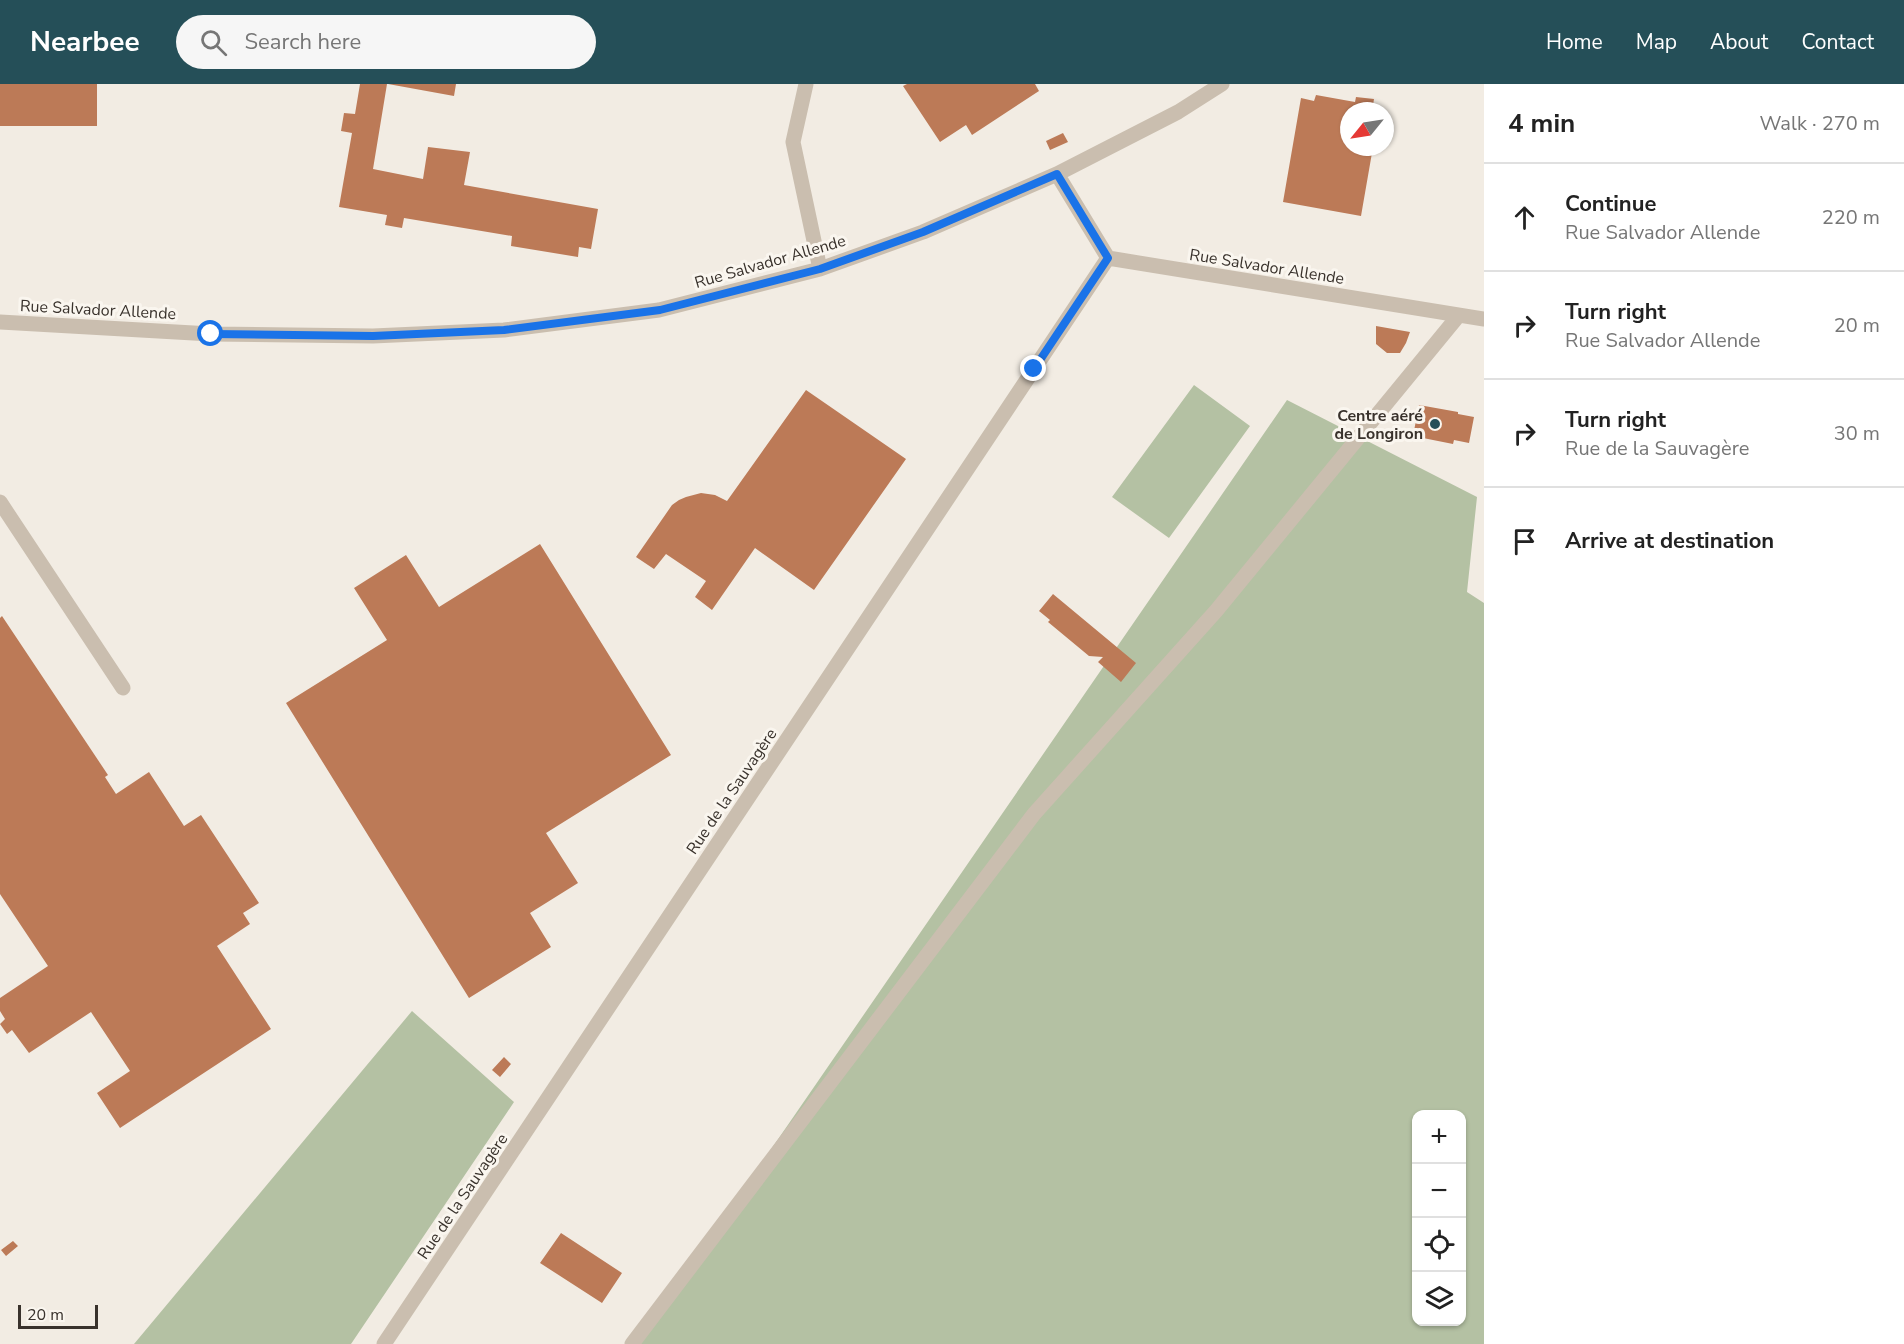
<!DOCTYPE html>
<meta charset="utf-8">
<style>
:root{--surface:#fff;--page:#f6f6f6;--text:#222;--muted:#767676;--line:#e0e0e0;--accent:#254f58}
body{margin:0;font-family:"Nunito Sans",sans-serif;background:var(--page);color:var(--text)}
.controls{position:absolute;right:18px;bottom:18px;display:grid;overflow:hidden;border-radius:12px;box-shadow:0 2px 4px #0004}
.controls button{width:54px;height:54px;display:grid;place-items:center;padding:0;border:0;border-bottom:2px solid var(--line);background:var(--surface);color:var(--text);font:30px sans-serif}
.compass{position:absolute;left:1340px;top:18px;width:54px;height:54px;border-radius:50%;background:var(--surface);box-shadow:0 2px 4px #0004;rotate:240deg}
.scale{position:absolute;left:18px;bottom:15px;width:80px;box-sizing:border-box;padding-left:6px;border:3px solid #39322c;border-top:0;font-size:16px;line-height:21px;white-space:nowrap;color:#39322c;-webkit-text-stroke:4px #faf6ef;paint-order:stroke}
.stop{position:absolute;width:18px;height:18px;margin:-14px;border:4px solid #1a73e8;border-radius:50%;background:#fff}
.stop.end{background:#1a73e8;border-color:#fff;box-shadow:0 2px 6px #0008}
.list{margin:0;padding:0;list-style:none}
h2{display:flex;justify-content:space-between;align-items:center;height:78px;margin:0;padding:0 24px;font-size:26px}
h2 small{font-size:20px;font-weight:400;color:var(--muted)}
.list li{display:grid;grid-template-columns:39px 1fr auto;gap:18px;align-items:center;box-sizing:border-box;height:108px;padding:0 24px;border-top:2px solid var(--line)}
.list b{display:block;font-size:22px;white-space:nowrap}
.list p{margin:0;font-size:20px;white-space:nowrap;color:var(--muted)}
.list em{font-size:20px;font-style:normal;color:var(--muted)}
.icon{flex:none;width:33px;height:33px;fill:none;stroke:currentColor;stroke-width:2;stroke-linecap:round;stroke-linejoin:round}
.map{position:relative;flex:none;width:1484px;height:1260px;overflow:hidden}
header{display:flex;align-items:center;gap:36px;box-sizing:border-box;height:84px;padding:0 30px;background:var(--accent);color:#fff}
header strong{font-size:28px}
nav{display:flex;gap:33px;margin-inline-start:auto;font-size:21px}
.search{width:420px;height:54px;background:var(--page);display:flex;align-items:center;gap:15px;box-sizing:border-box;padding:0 21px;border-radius:33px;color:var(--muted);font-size:22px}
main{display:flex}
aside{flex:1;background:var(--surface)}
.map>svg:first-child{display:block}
.green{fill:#b4c1a3;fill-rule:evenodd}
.building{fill:#bc7a57}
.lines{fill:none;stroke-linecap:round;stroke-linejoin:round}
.minor{stroke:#cabeaf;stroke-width:15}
.route{stroke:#1a73e8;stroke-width:8}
.poi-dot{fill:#254f58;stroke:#faf6ef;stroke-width:2}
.labels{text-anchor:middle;stroke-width:6;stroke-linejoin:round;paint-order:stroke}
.street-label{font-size:16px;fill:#39322c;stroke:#faf6ef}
.poi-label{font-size:16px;font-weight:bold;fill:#39322c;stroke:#faf6ef;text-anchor:end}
</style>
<header>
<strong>Nearbee</strong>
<div class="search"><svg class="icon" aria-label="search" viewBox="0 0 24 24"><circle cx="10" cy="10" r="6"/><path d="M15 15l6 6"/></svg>Search here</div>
<nav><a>Home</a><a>Map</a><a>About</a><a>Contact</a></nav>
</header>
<main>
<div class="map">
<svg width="1484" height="1260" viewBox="0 0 1484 1260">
<rect width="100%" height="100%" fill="#f2ece3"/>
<path class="green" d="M1194,301L1250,342L1169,454L1112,413Z
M1287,316L1477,413L1467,508L1484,519V1260H637ZM1416,1030H1462V1238H1416Z
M412,927L514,1018L351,1260H134Z"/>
<path class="building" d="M0,0H97V42H0Z
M360,0H387L373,85L423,95L428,63L470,68L464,101L598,125L591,165L579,163L578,173L511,162L512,152L404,134L402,144L385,141L387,131L339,123L352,49L341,47L344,29L355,30Z
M388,0H456L454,12Z
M907,0H1035L1039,7L972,51L966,41L940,58L903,2Z
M1316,11L1355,18L1356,13L1374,15L1372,27H1349V63H1373L1361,132L1283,118L1301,14L1314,17Z
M1385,36L1393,38L1390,56H1385Z
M1063,49L1068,58L1050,66L1046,57Z
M1376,242L1410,248L1406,259L1400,269H1387L1376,260Z
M806,306L906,375L814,506L755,464L712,526L695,513L706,497L666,470L654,485L636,473L672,421L679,416L686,413L701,409L715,411L727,417Z
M1419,321L1458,328V330L1474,333L1469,359L1454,356L1453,360L1413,352Z
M540,460L671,671L546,749L578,799L530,829L551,863L469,914L286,619L387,556L354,504L406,471L439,523Z
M1053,510L1136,579L1121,598L1098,578L1103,573L1089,572L1048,538L1050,536L1039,527Z
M2,532L108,691L105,693L116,710L149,688L184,742L201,731L259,819L243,829L250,840L217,862L271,945L120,1044L97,1009L130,987L91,928L29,969L12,946L7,950L0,940L5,935L0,927V914L48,882L0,810V534Z
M504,973L511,980L500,993L492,986Z
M561,1149L622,1189L602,1219L540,1179Z
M13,1157L18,1162L6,1172L1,1166Z"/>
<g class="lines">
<path class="minor" d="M806,0L793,58L820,185
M1057,90L1108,174L1484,235
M0,238L211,250L373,252L504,246L659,226L820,185L923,148L1057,90L1178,28L1222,0
M0,418L123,604
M384,1260L1108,174
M632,1260L1034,730L1216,527L1459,231"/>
</g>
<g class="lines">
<path class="route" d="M211,250L373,252L504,246L660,226L820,185L923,148L1057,90L1108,174L1034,285"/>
</g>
<circle class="poi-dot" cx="1435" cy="340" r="6"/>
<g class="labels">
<g class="street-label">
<text transform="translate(770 177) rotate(-16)" y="6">Rue Salvador Allende</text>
<text transform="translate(1267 182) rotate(9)" y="6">Rue Salvador Allende</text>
<text transform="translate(98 225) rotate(3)" y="6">Rue Salvador Allende</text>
<text transform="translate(731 707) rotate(-56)" y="6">Rue de la Sauvagère</text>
<text transform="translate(462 1112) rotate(-56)" y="6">Rue de la Sauvagère</text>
</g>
<g class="poi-label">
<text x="1423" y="337">Centre aéré<tspan x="1423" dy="18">de Longiron</tspan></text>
</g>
</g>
</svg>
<div class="controls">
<button>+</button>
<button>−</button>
<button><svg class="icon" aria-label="locate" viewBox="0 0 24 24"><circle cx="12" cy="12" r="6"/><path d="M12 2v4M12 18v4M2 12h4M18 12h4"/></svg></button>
<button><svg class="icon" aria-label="layers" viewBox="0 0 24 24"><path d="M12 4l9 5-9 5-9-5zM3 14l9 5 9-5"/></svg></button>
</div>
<svg class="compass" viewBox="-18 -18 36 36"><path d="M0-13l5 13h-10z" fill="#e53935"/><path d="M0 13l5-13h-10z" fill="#767676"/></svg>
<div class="scale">20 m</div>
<div class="stop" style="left:211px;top:250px"></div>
<div class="stop end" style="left:1034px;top:285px"></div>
</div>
<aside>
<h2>4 min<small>Walk · 270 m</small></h2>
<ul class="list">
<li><svg class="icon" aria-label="ahead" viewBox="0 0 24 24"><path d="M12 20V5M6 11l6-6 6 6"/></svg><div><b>Continue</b><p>Rue Salvador Allende</p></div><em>220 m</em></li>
<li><svg class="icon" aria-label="right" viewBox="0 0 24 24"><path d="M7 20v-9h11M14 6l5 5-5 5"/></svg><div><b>Turn right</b><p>Rue Salvador Allende</p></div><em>20 m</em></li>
<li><svg class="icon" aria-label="right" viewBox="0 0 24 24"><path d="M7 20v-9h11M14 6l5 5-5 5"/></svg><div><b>Turn right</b><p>Rue de la Sauvagère</p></div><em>30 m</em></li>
<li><svg class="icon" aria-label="arrive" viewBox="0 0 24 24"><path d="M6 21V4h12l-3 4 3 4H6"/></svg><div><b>Arrive at destination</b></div></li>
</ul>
</aside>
</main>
